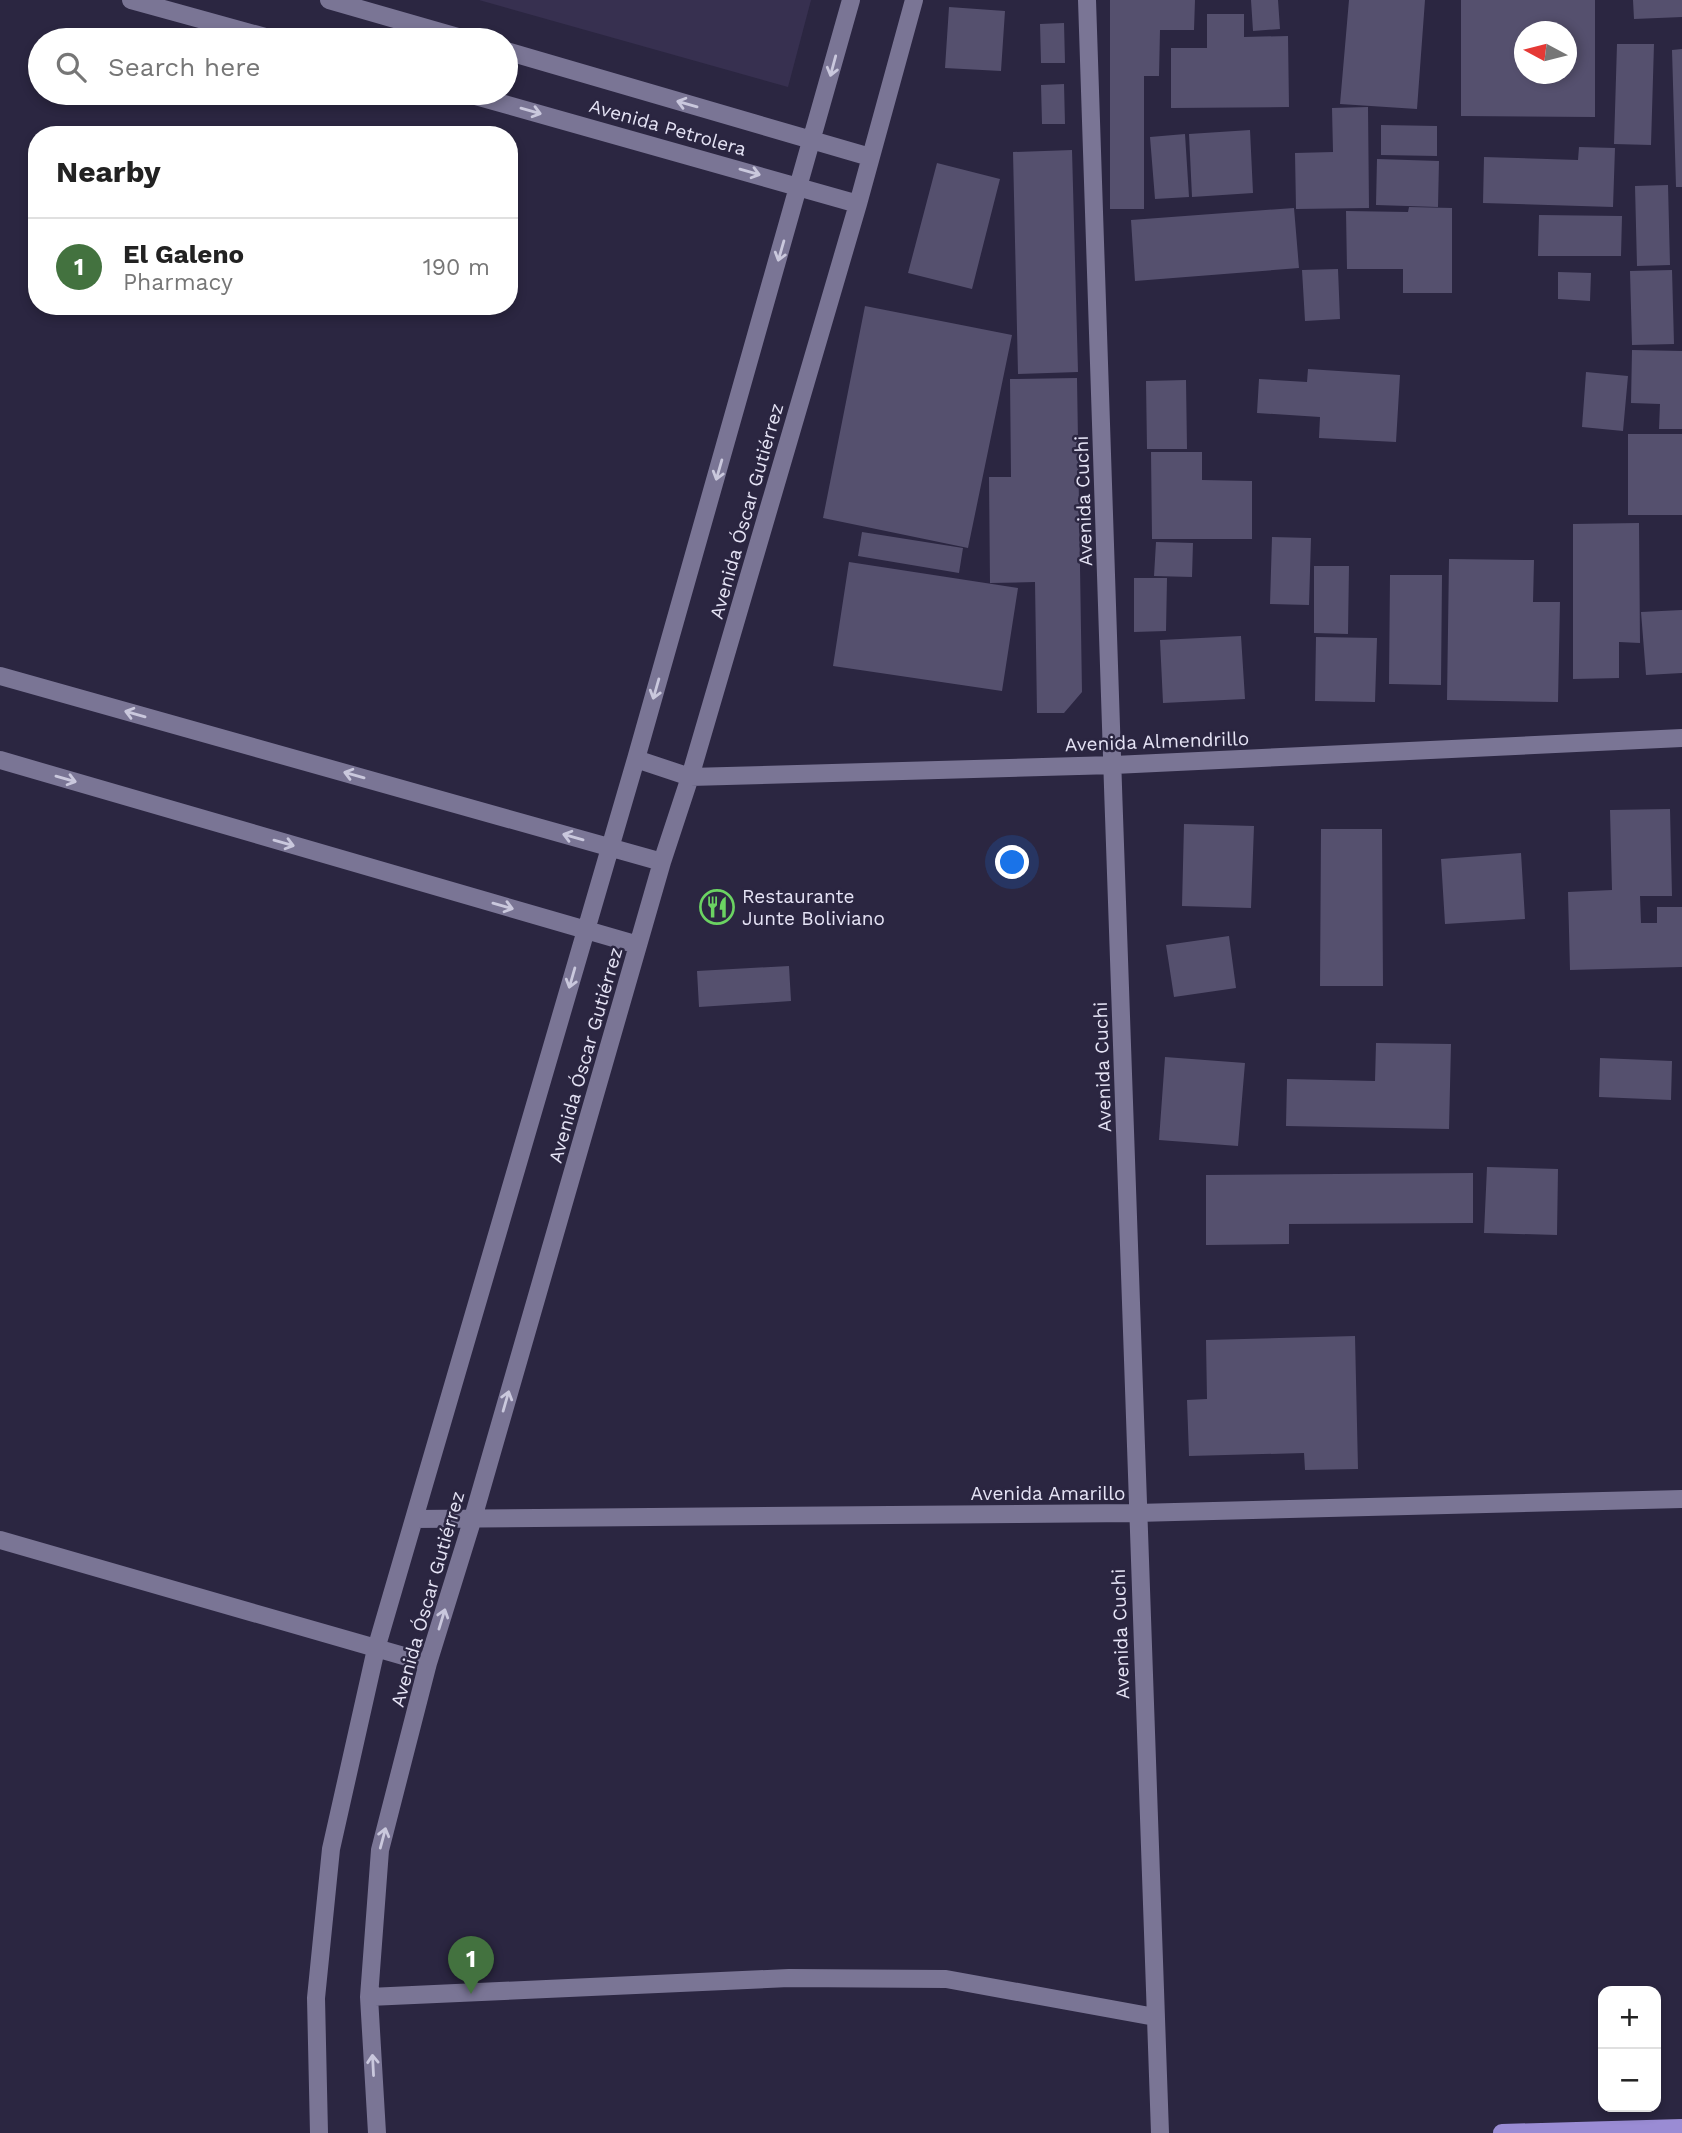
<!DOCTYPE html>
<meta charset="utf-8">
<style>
:root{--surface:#fff;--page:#f2f2f2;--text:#222;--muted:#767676;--line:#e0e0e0;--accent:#43723f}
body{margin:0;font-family:"Work Sans",sans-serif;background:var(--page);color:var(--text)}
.controls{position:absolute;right:21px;bottom:21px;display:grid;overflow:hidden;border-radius:14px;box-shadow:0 4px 10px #0003}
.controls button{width:63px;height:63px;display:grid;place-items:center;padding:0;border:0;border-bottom:2px solid var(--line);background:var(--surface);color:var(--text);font:35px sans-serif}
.compass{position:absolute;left:1514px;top:21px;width:63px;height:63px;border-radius:50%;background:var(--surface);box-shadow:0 4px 10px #0003;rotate:277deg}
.you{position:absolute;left:1013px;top:863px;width:24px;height:24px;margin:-18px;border:5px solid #fff;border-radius:50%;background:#1a73e8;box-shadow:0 0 0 10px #1a73e833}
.badge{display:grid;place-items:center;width:46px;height:46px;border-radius:50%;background:var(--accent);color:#fff;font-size:23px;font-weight:700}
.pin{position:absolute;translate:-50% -58px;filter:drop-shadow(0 2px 4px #0008)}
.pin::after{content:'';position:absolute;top:37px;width:24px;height:21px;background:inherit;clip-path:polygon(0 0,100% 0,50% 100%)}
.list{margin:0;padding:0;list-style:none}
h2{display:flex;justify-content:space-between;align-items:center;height:91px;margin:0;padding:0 28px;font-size:30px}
h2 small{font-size:23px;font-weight:400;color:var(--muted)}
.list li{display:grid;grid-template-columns:46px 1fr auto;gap:21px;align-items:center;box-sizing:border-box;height:98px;padding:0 28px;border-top:2px solid var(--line)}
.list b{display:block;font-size:26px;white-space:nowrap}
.list p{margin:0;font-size:23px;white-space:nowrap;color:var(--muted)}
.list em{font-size:23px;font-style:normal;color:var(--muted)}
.icon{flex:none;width:38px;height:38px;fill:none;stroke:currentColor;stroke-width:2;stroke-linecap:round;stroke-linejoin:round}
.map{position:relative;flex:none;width:1682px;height:2133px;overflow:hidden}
.search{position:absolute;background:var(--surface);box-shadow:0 4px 10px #0003;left:28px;top:28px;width:490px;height:77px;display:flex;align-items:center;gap:18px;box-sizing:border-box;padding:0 24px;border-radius:38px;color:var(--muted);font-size:26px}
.panel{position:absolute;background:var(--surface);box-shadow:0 4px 10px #0003;left:28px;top:126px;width:490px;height:189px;border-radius:28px}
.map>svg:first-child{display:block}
.built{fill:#373050}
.building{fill:#55506e;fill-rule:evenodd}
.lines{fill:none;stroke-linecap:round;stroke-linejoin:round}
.minor{stroke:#7a7595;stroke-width:18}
.major{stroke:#9a8cd4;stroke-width:18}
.oneway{stroke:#cac8dd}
.labels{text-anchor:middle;stroke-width:5;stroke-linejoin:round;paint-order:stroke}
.street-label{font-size:19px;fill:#e5e3f5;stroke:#2b2641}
.poi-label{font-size:19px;fill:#e5e3f5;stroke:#2b2641;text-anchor:start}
</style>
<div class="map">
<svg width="1682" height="2133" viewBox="0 0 1682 2133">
<rect width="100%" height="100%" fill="#2b2641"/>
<path class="built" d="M479,0H811L788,87Z"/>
<path class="building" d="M1110,0H1195L1194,30H1160L1159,76H1144V209H1110Z
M1251,0H1278L1280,29L1253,31Z
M1349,0H1425L1417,109L1340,104Z
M1461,0H1595V117L1461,116ZM1524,32H1566V74H1524Z
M1633,0H1682V17L1634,19Z
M949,7L1005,11L1001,71L945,68Z
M1207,14H1244V37L1288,36L1289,107L1171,108V48H1207Z
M1064,23L1065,63H1041L1040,24Z
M1617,44H1654L1651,145L1614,144Z
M1682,49V187H1676L1672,50Z
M1064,84L1065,124H1042L1041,85Z
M1368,107L1369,208L1296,209L1295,153L1333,152L1332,108Z
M1381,125L1437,126V156L1381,155Z
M1250,130L1253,193L1192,197L1189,134Z
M1185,134L1189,197L1155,199L1150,137Z
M1579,147L1615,148L1613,207L1483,203L1484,157L1578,160Z
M1072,150L1078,372L1018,374L1013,152Z
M1377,159L1439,161L1438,207L1376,205Z
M937,163L1000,179L972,289L908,273Z
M1668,185L1670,265L1637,266L1635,186Z
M1409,207L1452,208V293H1403V269H1347L1346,211L1408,212Z
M1294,208L1299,268L1135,281L1131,220Z
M1539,215L1622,216L1621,256H1538Z
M1338,269L1340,319L1305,321L1302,270Z
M1672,270L1674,344L1632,345L1630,271Z
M1558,272L1591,273L1590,301L1558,299Z
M865,306L1012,335L968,548L823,518Z
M1632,350L1682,351V429H1659L1660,404L1631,403Z
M1308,369L1400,375L1396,442L1319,438L1320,417L1257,413L1259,379L1307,382Z
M1586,372L1628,376L1623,431L1582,427Z
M1077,378L1082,692L1064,713H1037L1035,582L990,583L989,477H1011L1010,379Z
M1186,380L1187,449H1147L1146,381Z
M1628,434H1682V515H1628Z
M1151,452H1202V480L1252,481V539H1152Z
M1639,523L1640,643L1619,642V678L1573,679V524Z
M862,532L963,548L959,573L858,556Z
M1272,537L1311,538L1309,605L1270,604Z
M1156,542L1193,543L1192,577L1154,576Z
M1449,559L1534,560L1533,602H1560L1558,702L1447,700Z
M849,562L1018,588L1002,691L833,666Z
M1314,566H1349L1348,634L1314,633Z
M1390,575H1442L1441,685L1389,684Z
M1134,578H1167L1166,631L1134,632Z
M1682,610V673L1646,675L1641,612Z
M1241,636L1245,699L1163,703L1160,640Z
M1316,637L1377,638L1375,702L1315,701Z
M1670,809L1672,896H1640L1641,923H1657V907H1682V967L1570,970L1568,892L1612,890L1610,810Z
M1184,824L1254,826L1251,908L1182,906Z
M1321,829H1382L1383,986H1320Z
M1521,853L1525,919L1445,924L1441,859Z
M1229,936L1236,988L1174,997L1166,945Z
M789,966L791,1001L699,1007L697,971Z
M1376,1043L1451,1044L1449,1129L1286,1126L1287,1079L1375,1081Z
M1165,1057L1245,1063L1238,1146L1159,1140Z
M1600,1058L1672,1061L1671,1100L1599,1097Z
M1487,1167L1558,1169L1557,1235L1484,1233Z
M1473,1173V1223L1289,1224V1244L1206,1245V1175Z
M1355,1336L1358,1469L1305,1470L1304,1453L1189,1456L1187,1400L1207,1399L1206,1340Z"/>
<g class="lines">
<path class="minor" d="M131,0L276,40
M329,0L468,40
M1087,0C1112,711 1131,1422 1160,2133
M506,51L870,157
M465,93L858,204
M0,676L662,862
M636,759L690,777L1114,765L1682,738
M0,760L638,945
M414,1519L1136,1513L1682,1499
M0,1540L428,1663
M369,1997L789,1978L946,1979L1155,2017
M319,2133L316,1998L331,1849L376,1649L636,759L851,0
M377,2133L369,1997L380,1850L428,1663L473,1518L662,862L690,777L858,204L914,0"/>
<path class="major" d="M1502,2133L1682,2128"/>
</g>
<defs><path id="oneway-shaft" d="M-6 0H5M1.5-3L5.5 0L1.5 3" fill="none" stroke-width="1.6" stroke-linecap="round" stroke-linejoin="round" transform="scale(1.75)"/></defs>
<g class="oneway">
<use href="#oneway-shaft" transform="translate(833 66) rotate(105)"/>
<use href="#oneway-shaft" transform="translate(687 104) rotate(-164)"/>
<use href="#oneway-shaft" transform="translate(531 111) rotate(16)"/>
<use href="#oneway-shaft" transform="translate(750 172) rotate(16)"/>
<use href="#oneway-shaft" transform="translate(781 251) rotate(106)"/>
<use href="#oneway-shaft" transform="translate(719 470) rotate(106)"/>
<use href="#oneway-shaft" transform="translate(656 689) rotate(106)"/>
<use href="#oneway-shaft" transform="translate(135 714) rotate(-164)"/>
<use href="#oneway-shaft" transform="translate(354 775) rotate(-164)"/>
<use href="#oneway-shaft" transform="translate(66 779) rotate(16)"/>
<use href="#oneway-shaft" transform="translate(573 837) rotate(-164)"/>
<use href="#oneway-shaft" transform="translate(284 843) rotate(16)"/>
<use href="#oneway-shaft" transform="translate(503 906) rotate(16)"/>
<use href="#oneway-shaft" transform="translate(572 978) rotate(106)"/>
<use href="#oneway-shaft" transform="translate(506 1401) rotate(-74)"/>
<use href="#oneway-shaft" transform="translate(442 1619) rotate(-73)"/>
<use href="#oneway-shaft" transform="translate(383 1838) rotate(-75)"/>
<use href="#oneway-shaft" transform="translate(373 2065) rotate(-93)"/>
</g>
<defs>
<g id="restaurant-ring" transform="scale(1.75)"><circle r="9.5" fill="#2b2641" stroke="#6bd362" stroke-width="1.5"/><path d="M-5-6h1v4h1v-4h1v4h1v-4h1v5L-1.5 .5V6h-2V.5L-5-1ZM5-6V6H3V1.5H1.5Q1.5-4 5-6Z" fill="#6bd362"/></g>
</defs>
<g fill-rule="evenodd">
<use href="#restaurant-ring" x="717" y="907"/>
</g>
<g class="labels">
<g class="street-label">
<text transform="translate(668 127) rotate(16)" y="7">Avenida Petrolera</text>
<text transform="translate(1083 501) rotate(-92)" y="7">Avenida Cuchi</text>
<text transform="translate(746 511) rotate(-74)" y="7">Avenida Óscar Gutiérrez</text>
<text transform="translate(1157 741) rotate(-2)" y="7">Avenida Almendrillo</text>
<text transform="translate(585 1055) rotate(-74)" y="7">Avenida Óscar Gutiérrez</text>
<text transform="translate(1102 1067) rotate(-92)" y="7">Avenida Cuchi</text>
<text x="1048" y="1500">Avenida Amarillo</text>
<text transform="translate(427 1599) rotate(-74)" y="7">Avenida Óscar Gutiérrez</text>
<text transform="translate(1120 1634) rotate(-92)" y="7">Avenida Cuchi</text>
</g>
<g class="poi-label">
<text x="742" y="903">Restaurante<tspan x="742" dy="22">Junte Boliviano</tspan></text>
</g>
</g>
</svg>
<div class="controls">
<button>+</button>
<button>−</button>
</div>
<svg class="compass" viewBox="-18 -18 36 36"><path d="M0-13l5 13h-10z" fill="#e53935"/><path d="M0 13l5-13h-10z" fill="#767676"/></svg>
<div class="you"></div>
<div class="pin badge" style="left:471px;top:1994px">1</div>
<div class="search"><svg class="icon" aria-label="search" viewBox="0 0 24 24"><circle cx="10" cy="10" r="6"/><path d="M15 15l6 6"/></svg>Search here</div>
<section class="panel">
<h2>Nearby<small></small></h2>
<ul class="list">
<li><span class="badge">1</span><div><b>El Galeno</b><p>Pharmacy</p></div><em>190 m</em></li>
</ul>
</section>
</div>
